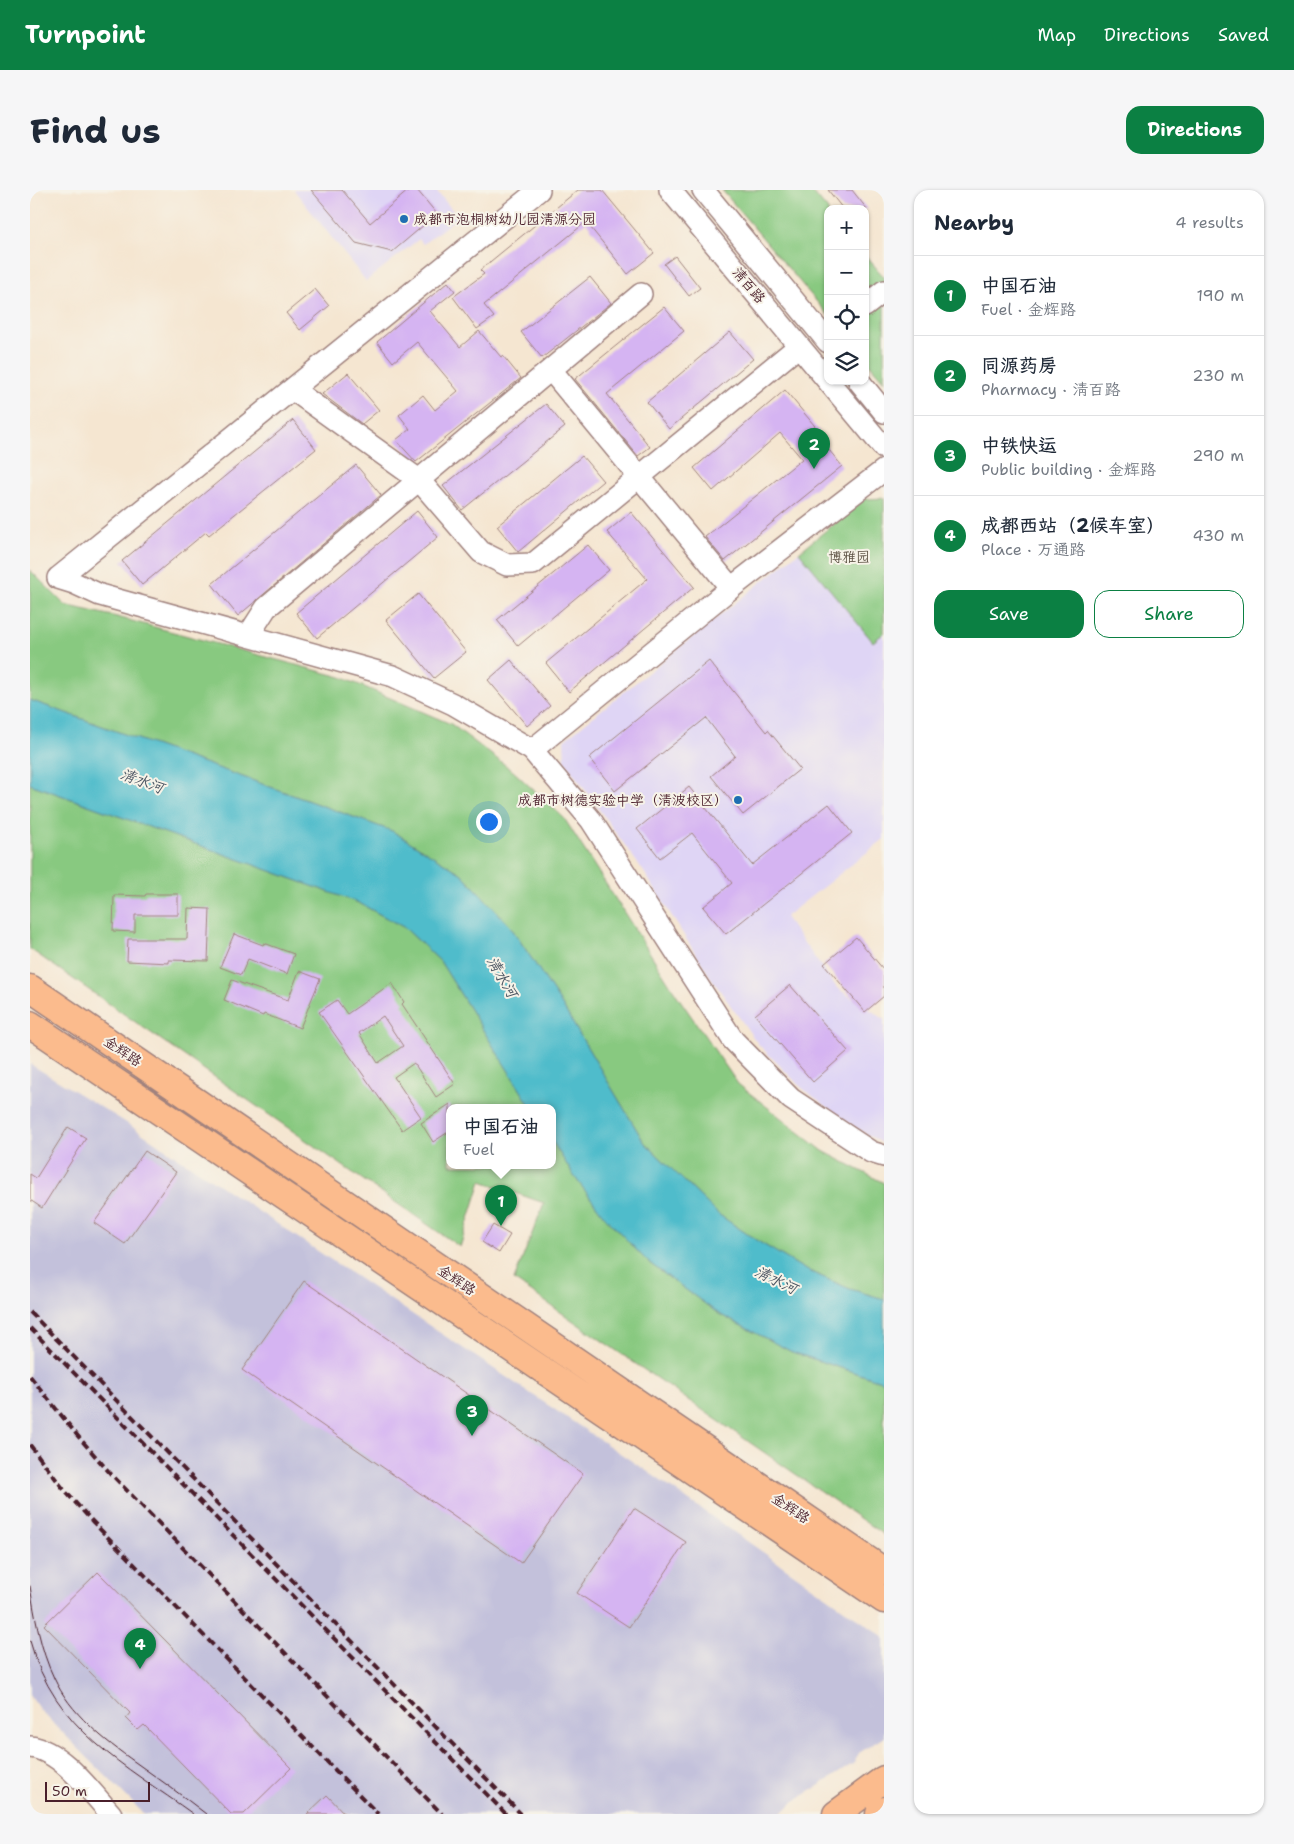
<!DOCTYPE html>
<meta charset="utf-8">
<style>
:root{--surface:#fff;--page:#f6f6f7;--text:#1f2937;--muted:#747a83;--line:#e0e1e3;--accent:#0b8043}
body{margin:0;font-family:"Shantell Sans","LXGW WenKai TC",sans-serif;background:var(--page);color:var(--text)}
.controls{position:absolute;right:15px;top:15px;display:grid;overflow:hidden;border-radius:10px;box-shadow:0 1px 4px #0004}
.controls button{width:45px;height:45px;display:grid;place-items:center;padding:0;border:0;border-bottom:1px solid var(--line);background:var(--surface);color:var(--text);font:25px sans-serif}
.scale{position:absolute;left:15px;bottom:12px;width:105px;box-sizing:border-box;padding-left:5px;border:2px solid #4a1f2b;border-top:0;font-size:14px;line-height:18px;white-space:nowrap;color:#4a1f2b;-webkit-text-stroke:4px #f7f3e8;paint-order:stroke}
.you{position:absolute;left:458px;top:631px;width:18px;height:18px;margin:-12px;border:4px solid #fff;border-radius:50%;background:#1a73e8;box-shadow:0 0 0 8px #1a73e833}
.badge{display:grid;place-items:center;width:32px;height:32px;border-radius:50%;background:var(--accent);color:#fff;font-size:16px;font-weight:700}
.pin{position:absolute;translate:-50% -41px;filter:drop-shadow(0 1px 2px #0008)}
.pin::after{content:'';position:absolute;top:26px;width:18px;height:15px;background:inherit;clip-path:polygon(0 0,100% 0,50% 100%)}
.popup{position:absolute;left:416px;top:914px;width:110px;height:65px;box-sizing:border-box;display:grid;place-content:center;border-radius:10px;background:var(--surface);filter:drop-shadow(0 1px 4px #0005);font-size:16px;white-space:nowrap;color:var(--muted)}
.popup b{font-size:19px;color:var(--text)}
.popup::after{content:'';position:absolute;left:50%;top:100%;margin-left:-10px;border:10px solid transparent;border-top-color:var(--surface)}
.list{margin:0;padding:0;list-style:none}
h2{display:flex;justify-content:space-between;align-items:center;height:65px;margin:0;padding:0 20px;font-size:21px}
h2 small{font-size:16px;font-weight:400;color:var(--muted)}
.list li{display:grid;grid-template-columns:32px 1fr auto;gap:15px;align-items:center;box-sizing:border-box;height:80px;padding:0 20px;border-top:1px solid var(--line)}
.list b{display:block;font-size:19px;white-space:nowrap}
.list p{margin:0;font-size:16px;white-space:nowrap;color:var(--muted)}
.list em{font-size:16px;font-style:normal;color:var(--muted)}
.actions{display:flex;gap:10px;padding:15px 20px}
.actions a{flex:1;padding:11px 0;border:1px solid var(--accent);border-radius:15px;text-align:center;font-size:18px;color:var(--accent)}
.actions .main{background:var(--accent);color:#fff}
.icon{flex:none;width:28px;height:28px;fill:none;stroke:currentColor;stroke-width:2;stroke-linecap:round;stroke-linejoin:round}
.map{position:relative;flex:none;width:854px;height:1624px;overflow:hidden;border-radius:15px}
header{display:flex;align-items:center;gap:30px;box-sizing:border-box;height:70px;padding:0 25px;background:var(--accent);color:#fff}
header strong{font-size:24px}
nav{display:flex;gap:28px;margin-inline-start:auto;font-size:18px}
.intro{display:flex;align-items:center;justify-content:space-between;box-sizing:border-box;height:120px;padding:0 30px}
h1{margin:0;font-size:35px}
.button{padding:12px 22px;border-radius:15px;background:var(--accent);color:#fff;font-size:18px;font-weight:700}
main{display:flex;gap:30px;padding:0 30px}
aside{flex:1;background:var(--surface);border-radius:15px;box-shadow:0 1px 4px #0004}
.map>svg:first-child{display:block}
.built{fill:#dfd5f5}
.industrial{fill:#c3c1db}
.green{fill:#88c980;stroke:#697456}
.water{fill:#50bccb;stroke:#4d6e7b}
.building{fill:#d5b4f2;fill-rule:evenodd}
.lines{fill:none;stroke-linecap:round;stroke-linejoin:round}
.minor-casing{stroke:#a0827e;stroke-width:24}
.major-casing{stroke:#a0827e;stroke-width:29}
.minor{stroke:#fff;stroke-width:21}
.major{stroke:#fbbb8d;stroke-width:26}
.tram{stroke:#4a1f2b;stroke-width:1}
.rail{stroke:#4a1f2b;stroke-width:4;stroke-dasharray:8 4;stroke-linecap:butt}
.poi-dot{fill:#1f6fb2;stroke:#f7f3e8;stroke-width:2}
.labels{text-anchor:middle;stroke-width:4;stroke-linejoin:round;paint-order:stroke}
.poi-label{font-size:14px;fill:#4a1f2b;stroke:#f7f3e8;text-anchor:start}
.street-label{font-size:14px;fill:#4a1f2b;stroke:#f7f3e8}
.park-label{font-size:14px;fill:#5d5244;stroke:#f7f3e8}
.water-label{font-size:15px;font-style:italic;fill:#4c5663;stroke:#f7f3e8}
</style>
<header>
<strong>Turnpoint</strong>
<nav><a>Map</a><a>Directions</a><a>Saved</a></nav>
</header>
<div class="intro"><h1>Find us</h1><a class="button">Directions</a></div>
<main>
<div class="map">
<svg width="854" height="1624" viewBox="0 0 854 1624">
<rect width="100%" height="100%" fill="#f7f3e8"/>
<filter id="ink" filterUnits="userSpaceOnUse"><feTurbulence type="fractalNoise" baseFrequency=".02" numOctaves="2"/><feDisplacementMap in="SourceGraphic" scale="10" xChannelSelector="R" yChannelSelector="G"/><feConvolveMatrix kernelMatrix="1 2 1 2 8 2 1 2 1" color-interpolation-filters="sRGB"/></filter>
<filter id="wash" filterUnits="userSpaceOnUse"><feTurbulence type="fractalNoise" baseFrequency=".0096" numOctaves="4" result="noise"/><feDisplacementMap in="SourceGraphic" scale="20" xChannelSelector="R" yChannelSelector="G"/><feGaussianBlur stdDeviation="1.12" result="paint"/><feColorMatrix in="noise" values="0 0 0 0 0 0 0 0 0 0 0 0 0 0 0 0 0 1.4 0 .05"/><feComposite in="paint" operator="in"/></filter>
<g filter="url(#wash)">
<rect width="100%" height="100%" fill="#f5e6d1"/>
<path class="built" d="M264,0H406L428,27L393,54L389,49L336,91Z
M769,362L843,451L854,443V649L755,727L807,798L854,829V954L824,937L772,898L728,854L679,785L614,682L535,572L534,550Z"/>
<path class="industrial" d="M0,874L95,932L621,1284L854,1447V1547L829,1563L824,1573L762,1613L751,1624H114L9,1519L0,1505Z"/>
<path class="green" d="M692,0H781L798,20V125Z
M835,65L854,87V191L835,169Z
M854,308V443L843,452L769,362L835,309Z
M0,380L35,415L87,427L311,487L421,534L483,581L534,628L646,804L708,894L793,961L854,993V1109L820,1099L774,1079L726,1050L688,1024L614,952L529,810L480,736L432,684L362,641L0,510Z
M0,594L329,713L375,738L410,771L501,917H420V975H522V951L544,986L575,1027L618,1072L689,1124L762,1162L854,1192V1345L484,1090L514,1013L451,991L430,1057L0,759Z"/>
<path class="water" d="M0,510L362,641L432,684L480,736L529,810L614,952L688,1024L726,1050L774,1079L820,1099L854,1109V1192L762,1162L689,1124L618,1072L575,1027L544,986L522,951V917H501L410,771L375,738L329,713L0,594Z"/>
<g id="blocks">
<path class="building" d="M281,0H312L340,33L379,0H387L407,24L362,62L326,53Z
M548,0H572L624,63L598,84L556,32L454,115L464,127L447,139L423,107L454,84L450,80Z
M798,0H822L837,19H813Z
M645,66L670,98L659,106L634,74Z
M560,87L581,113L512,168L491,142Z
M418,92L425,101L400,121L430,157L449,141L471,167L473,166L491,188L386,272L366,250L380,239L369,225L393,205L405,220L428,201L387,152L363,172L347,152Z
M285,99L299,116L270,140L256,123Z
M634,117L654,141L577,204L620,257L608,266L545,189Z
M700,142L723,169L639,239L617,212Z
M318,183L349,220L332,234L292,204Z
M755,200L789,241L786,244L812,276L695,371L675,347L772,269L750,243L683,301L664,278Z
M516,214L535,237L432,320L413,296Z
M263,230L286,259L179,345L176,342L112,395L92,371Z
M552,266L573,291L488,362L467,336Z
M326,275L351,305L208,426L182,394Z
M387,321L408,347L287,448L266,423Z
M601,322L664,397L539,502L516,473L617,389L577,342Z
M558,355L579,380L488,456L467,430Z
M388,404L436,462L404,488L356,430Z
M481,470L520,516L497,536L458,490Z
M679,471L736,542L738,540L770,579L713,625L681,586L705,566L676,528L585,601L559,568Z
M659,597L722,675L799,614L822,643L696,744L673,717L702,693L662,643L630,668L607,639Z
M116,704H148V725H105V742L83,741L84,705L115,706Z
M158,718L180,719L178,771L139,770V773L97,771L98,749H157Z
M204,744L233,755L234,753L264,764L257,784L218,769L211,785L190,777Z
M826,747L854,780V806L835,822L794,774Z
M269,781L290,789L270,838L234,824L233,826L194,810L202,790L258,810Z
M362,793L374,812L372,814L425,894L406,907L384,873L364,887L391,927L372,940L289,822L307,810L317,824ZM353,826L373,856L348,873L329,843Z
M760,795L818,861L783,892L725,825Z
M420,914V941L403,952L391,933Z
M38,937L56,948L12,1018L0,1010V984L6,988Z
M115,961L146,982L95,1054L64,1033Z
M463,1035L480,1045L469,1063L452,1052Z
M274,1091L553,1284L491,1373L212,1180Z
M604,1318L656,1352L599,1437L547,1403Z
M68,1382L261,1578L214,1624H201L114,1535L108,1540L96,1528L100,1523L14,1435Z
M297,1605L315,1624H277Z"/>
</g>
</g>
<g filter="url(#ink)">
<use href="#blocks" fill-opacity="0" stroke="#a0827e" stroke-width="1"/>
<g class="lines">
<g class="minor-casing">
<path id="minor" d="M640,0L798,191
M673,0L798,152
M835,116L854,101
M521,180L701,398
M798,191L854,258
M829,191L854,222
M262,199L389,290L451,362L477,375L503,374L769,156
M28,388L44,393L70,405L363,486L423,514L502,560L561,630L703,850L761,909L841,962L854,966
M28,388L509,0
M218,446L236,418L611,104
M502,560L701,398L854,280
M0,1557C31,1560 61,1602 81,1624"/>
</g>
<g class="major-casing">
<path id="major" d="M0,798L854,1381
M0,834L854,1410
M806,1624L854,1589
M849,1624L854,1620"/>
</g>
<use href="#minor" class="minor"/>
<use href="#major" class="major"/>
<path class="tram" d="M0,1396C5,1427 10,1459 24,1488C40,1523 74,1550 105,1572C129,1589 153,1606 176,1624
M0,1451C24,1540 94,1574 163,1624"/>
<path class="rail" d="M0,1122L491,1624
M0,1138L476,1624
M0,1186L47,1245L80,1283L412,1624
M0,1255L35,1301L62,1331L348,1624"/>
</g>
</g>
<g class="poi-dot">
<circle cx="374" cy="29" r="5"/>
<circle cx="708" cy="610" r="5"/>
</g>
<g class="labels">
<g class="poi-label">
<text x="384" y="34">成都市泡桐树幼儿园清源分园</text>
<text x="698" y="615" text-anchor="end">成都市树德实验中学（清波校区）</text>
</g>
<g class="street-label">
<text transform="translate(719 95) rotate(50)" y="5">清百路</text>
<text transform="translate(93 861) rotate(34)" y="5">金辉路</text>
<text transform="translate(427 1090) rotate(34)" y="5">金辉路</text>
<text transform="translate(761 1318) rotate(34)" y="5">金辉路</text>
</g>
<g class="park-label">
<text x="819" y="372">博雅园</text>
</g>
<g class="water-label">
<text transform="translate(112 591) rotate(20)" y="5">清水河</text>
<text transform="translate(472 787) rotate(59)" y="5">清水河</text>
<text transform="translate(746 1090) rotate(26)" y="5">清水河</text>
</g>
</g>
</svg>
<div class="controls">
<button>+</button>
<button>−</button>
<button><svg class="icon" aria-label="locate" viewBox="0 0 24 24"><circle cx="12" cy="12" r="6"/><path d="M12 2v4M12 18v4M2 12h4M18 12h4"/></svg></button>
<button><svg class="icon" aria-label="layers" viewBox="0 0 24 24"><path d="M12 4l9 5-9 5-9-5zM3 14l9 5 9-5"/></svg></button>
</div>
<div class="scale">50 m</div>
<div class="you"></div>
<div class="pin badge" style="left:471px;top:1036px">1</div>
<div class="popup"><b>中国石油</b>Fuel</div>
<div class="pin badge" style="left:784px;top:279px">2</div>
<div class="pin badge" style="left:442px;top:1246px">3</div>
<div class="pin badge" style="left:110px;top:1479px">4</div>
</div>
<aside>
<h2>Nearby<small>4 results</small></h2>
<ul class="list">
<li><span class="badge">1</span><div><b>中国石油</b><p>Fuel · 金辉路</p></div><em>190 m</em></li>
<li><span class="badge">2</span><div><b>同源药房</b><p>Pharmacy · 清百路</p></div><em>230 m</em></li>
<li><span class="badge">3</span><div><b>中铁快运</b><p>Public building · 金辉路</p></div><em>290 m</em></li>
<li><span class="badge">4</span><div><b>成都西站（2候车室）</b><p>Place · 万通路</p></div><em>430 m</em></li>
</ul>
<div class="actions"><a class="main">Save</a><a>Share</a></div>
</aside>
</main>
